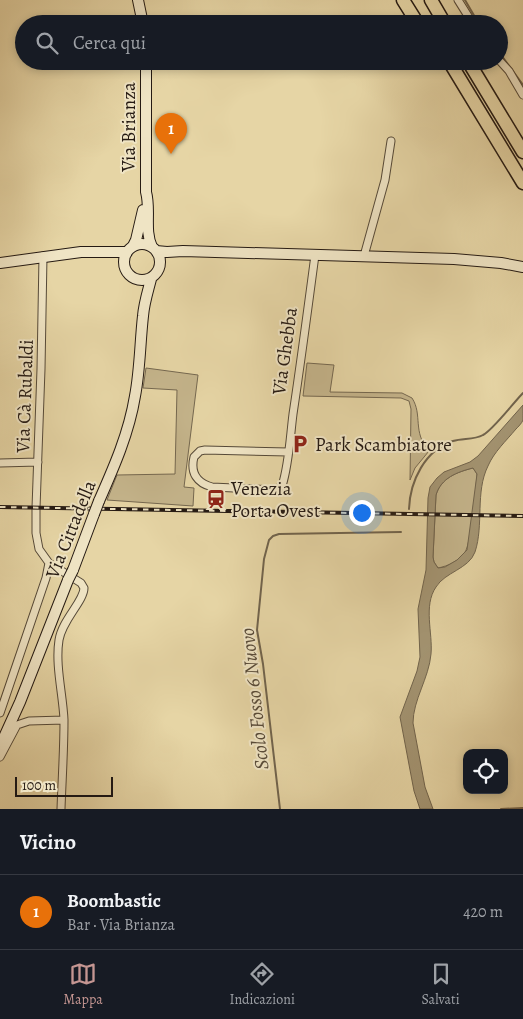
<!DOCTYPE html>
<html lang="it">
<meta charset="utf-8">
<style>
:root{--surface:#171b24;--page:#242831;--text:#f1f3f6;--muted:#9ea1a6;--line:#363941;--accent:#c59692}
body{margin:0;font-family:Alegreya,serif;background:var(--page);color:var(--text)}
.controls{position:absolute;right:15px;bottom:15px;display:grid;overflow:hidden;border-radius:10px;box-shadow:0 2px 8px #0003}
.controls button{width:45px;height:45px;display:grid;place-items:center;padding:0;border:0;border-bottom:1px solid var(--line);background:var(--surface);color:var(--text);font:25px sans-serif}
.scale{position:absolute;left:15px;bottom:12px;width:98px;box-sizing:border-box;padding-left:5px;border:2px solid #251a13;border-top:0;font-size:14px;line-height:18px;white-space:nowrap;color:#251a13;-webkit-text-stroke:4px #efe4c4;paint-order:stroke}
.you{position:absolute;left:361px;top:512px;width:18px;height:18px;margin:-12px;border:4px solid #fff;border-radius:50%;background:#1a73e8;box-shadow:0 0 0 8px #1a73e833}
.badge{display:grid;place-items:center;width:32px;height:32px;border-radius:50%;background:var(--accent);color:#fff;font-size:16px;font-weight:700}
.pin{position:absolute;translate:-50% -41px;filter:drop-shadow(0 1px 2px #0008)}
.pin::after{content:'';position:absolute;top:26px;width:18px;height:15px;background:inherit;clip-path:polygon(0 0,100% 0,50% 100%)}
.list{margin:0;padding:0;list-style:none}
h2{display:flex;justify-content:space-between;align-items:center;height:65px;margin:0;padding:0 20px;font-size:21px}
h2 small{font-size:16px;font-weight:400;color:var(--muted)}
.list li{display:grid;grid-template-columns:32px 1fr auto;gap:15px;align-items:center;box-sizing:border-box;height:75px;padding:0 20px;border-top:1px solid var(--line)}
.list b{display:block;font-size:19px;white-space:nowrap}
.list p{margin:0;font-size:16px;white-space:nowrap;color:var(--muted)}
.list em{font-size:16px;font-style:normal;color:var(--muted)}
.icon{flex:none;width:28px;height:28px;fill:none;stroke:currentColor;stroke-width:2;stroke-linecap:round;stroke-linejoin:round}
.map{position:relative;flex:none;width:523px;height:809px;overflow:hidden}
.search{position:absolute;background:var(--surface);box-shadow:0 2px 8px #0003;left:15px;right:15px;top:15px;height:55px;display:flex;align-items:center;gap:12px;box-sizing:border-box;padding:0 18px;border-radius:28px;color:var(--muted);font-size:19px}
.sheet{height:140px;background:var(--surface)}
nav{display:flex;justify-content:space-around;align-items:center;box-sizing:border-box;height:70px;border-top:1px solid var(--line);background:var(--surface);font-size:14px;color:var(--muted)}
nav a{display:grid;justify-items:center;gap:2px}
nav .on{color:var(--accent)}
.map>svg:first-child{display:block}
.green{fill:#c5b58c;stroke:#756850}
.water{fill:#a49573;stroke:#71644d;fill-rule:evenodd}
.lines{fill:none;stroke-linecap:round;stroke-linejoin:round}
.stream{stroke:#71644d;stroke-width:2}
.street-casing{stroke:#554938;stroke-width:9}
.secondary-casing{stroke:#251a13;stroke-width:12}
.highway-casing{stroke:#251a13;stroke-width:15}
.street{stroke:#efe4c4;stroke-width:7}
.secondary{stroke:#efe4c4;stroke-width:10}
.highway{stroke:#e6d5a5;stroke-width:12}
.rail-casing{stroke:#251a13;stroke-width:4}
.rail{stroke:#efe4c4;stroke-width:2;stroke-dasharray:5.5;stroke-linecap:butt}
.secondary-bridge-casing{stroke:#251a13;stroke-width:12;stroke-linecap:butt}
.secondary-bridge{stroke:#efe4c4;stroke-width:10}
.labels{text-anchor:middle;stroke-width:4;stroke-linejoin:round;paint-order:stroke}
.street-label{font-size:19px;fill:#251a13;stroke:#efe4c4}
.poi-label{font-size:19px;fill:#251a13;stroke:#efe4c4;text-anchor:start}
.water-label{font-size:20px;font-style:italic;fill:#584b39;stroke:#efe4c4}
</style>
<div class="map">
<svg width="523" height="809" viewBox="0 0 523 809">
<rect width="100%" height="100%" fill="#e6d5a5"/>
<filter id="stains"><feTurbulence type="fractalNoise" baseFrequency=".004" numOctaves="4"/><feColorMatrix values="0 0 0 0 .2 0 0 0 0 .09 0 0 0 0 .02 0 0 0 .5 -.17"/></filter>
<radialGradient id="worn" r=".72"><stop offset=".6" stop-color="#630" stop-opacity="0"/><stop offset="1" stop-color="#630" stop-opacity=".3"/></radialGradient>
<path class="green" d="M307,363L334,365L330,392L402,393L412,398C423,415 412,432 429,451L415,468L410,480L411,409L409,401L401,398L303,396Z
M146,368L198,375L184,487L194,488L193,506L107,500L117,475L175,474L177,390L143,388Z
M473,468L477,474C476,487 471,544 465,552C459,561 448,566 438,568L434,562L433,557L436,495C441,478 457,472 473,468Z"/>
<path class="water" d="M523,405C523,410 523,417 523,420C522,423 518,427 516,429C506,441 494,452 488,466C475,492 484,525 475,552C469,569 445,572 436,587C423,606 433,633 431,654C429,678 413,700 413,723L425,787L433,809H420L414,791L400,717L417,671L420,657L418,609L426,570L428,498L430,487L437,478L444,472L470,462L478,456ZM473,468L477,474L467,550L457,560L445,567L438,568L434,562L433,557L436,495C441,478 457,472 473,468Z"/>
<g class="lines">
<path class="stream" d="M465,0L479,24
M499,52L523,85
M409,509C410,481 425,450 453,441C463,438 474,440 483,435C493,430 514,402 523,393
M280,809L263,664L257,630L264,559L269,540L273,536L279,534L401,532
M501,809L523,808"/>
<g class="street-casing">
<path id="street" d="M458,0L473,24
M499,60L509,71L523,95
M43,256L41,369L36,508V533L39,549L49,563L81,583L84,588C84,601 62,620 59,640C55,665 63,695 64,720C64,750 62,780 61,809
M364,256L385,180L391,141
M288,452L205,450L200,451L194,457C190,473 197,483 212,487L275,490L282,486C289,464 290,438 293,414C301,361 308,308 315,255
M0,463L38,462
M0,713L46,578L49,563
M0,757L17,725L29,721L64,720"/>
</g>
<g class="secondary-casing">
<path id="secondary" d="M138,0L143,24
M146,61V192C151,210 144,230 152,247
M124 262a18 18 0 1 1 36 0a18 18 0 1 1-36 0Z
M133,246L136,240L143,210
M156,251L167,252L183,251L454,259L501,263L523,267
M0,263L81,252H127
M99,501C114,467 129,433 135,396C140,370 140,343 143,316C144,303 148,291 151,279
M73,570L94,514
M0,746L20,702L68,580"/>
</g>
<g class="highway-casing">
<path id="highway" d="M403,0L418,24
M431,0L445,24
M449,61L523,183
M468,61L523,152"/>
</g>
<use href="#street" class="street"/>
<use href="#secondary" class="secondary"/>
<use href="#highway" class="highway"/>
<g class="rail-casing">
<path id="rail" d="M0,507L523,516"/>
</g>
<use href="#rail" class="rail"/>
<g class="secondary-bridge-casing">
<path id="secondary-bridge" d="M94,514L99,501
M68,580L73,570"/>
</g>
<use href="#secondary-bridge" class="secondary-bridge"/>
</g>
<defs>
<g id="parking-bare" transform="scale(1.5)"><path d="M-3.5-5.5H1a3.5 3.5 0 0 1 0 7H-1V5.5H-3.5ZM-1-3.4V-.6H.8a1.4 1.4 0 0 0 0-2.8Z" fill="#8f2418" stroke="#efe4c4" stroke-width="2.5" paint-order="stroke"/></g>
<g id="station-bare" transform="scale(1.5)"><path d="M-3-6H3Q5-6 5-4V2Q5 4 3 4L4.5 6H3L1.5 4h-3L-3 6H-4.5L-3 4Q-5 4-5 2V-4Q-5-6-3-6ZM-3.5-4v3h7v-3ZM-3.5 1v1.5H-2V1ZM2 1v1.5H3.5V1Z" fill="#8f2418" stroke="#efe4c4" stroke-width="2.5" paint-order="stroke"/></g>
</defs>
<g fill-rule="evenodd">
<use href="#parking-bare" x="300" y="444"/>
<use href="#station-bare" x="216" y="499"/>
</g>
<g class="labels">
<g class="street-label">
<text transform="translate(128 127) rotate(-90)" y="7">Via Brianza</text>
<text transform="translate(284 351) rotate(-82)" y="7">Via Ghebba</text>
<text transform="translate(24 396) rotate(-88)" y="7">Via Cà Rubaldi</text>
<text transform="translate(70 529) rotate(-68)" y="7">Via Cittadella</text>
</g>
<g class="poi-label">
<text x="315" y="451">Park Scambiatore</text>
<text x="231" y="495">Venezia<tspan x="231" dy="22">Porta Ovest</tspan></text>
</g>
<g class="water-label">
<text transform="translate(254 699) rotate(-96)" y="7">Scolo Fosso 6 Nuovo</text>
</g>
</g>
<rect width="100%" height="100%" filter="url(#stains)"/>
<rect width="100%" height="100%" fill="url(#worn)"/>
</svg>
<div class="controls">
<button><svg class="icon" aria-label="locate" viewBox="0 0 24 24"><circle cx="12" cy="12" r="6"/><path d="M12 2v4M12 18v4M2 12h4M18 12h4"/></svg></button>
</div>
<div class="scale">100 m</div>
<div class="you"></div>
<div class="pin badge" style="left:171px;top:154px;background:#e8710a">1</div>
<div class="search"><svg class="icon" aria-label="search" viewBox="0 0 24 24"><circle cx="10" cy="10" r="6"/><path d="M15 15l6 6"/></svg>Cerca qui</div>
</div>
<section class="sheet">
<h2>Vicino<small></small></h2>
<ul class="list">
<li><span class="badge" style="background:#e8710a">1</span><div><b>Boombastic</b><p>Bar · Via Brianza</p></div><em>420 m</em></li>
</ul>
</section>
<nav>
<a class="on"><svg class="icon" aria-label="map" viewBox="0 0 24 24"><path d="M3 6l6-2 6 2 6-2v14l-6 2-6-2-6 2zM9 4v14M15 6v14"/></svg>Mappa</a>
<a><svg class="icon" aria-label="directions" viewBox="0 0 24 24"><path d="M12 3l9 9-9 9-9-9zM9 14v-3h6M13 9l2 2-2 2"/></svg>Indicazioni</a>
<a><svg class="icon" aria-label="saved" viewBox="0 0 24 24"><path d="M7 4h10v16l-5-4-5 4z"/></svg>Salvati</a>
</nav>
